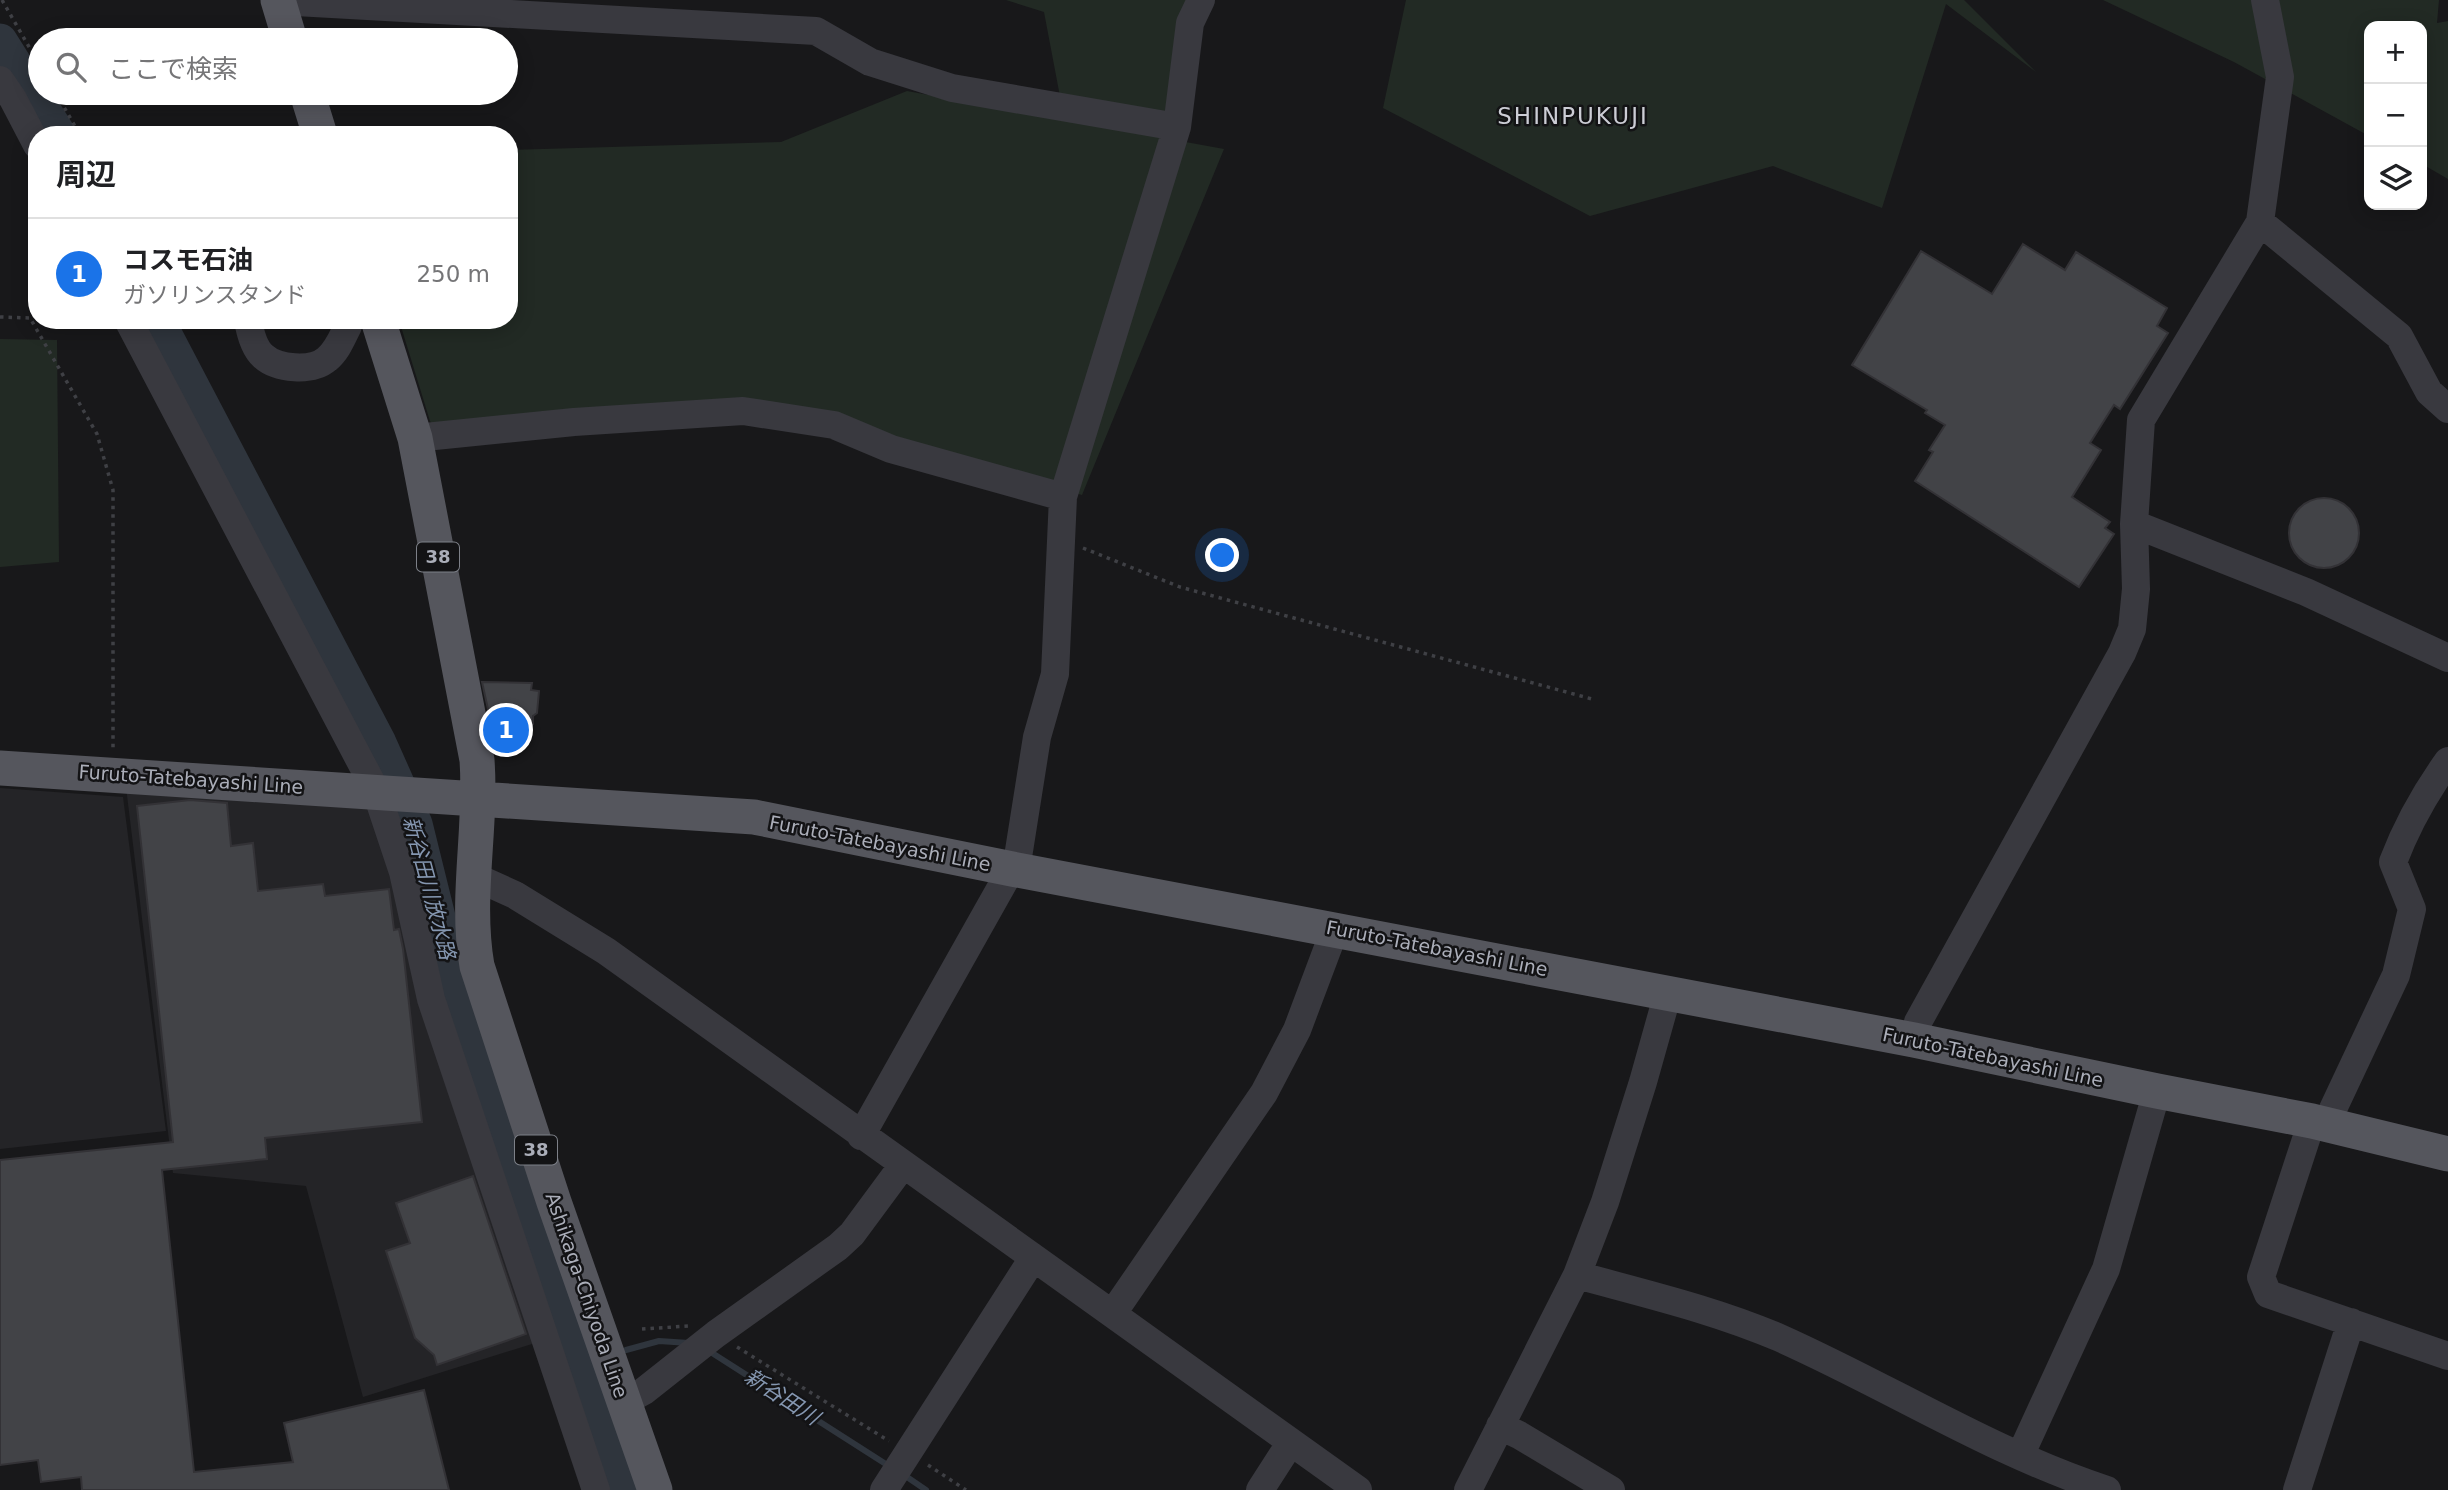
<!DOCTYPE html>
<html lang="ja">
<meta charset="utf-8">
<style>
:root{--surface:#fff;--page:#f2f2f2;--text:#202124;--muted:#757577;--line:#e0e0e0;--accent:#1a73e8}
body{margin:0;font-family:"DejaVu Sans","Noto Sans JP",sans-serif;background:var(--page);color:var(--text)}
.controls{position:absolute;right:21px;top:21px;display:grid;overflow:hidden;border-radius:14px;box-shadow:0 4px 18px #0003}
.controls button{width:63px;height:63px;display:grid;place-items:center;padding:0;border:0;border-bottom:2px solid var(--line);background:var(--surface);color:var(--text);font:35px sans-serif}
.you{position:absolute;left:1223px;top:556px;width:24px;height:24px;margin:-18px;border:5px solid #fff;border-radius:50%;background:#1a73e8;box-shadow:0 0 0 10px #1a73e833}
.badge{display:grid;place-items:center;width:46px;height:46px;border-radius:50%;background:var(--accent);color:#fff;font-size:23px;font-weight:700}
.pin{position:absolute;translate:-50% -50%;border:4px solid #fff;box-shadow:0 2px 7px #0006}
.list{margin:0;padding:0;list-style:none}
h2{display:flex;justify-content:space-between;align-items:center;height:91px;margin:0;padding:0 28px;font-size:30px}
h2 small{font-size:23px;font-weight:400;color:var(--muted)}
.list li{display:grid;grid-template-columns:46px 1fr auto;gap:21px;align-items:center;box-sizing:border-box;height:112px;padding:0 28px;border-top:2px solid var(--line)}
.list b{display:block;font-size:26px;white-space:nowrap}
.list p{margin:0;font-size:23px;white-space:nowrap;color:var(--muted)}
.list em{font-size:23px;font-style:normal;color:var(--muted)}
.icon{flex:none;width:38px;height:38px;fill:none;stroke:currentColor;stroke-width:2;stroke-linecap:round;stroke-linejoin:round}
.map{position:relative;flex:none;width:2448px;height:1490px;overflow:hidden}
.search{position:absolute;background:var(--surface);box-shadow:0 4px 18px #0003;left:28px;top:28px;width:490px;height:77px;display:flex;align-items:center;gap:18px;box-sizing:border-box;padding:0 24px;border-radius:38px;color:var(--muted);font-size:26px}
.panel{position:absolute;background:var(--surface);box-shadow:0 4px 18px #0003;left:28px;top:126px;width:490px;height:203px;border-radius:28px}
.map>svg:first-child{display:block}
.built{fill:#242427}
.green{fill:#222a24}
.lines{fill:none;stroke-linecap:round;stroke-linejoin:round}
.stream{stroke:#2f353d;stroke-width:6}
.river{stroke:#2f353d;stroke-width:35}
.building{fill:#424347;stroke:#333236;stroke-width:2}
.path{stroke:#3f4045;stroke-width:3.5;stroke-dasharray:3.5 5;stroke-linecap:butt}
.minor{stroke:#39393f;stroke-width:28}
.major{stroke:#55565d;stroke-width:35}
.labels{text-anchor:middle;stroke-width:5;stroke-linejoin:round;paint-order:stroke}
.shield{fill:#131315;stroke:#7d8088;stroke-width:2}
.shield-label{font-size:18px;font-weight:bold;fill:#abaeb9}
.street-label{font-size:19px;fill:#abaeb9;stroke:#131315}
.water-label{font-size:21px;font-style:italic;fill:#8597b1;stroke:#131315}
.quarter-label{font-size:23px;letter-spacing:2px;fill:#cccdd5;stroke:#131315}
</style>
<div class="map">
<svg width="2448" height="1490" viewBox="0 0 2448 1490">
<rect width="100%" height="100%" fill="#18181a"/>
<path class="built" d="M126,787L373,805L535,1343L363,1397L306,1186L173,1173Z
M0,788L123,797L166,1131L0,1149Z"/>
<path class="green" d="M1006,0H1202L1177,127L1062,107L1044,12Z
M1406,0H1964L2036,72L1946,4L1882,208L1773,166L1590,216L1383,108Z
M2103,0H2439L2437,23L2448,21V179L2422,164V26H2369V136L2234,62Z
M907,91L1224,149L1082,495L852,432L724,413L439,436L430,421L399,320H509V150L781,142Z
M0,339L57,340L59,562L0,567Z"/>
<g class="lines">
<path class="stream" d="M626,1350L659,1341L689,1343
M709,1351L892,1468
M904,1475L926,1490"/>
<path class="river" d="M0,41L59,135
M157,320L379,743L415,824L461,1010L601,1436L622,1490"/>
</g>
<path class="building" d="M2023,244L2065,270L2076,252L2167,308L2157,326L2168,333L2120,409L2114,405L2090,443L2101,450L2072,497L2110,522L2105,528L2114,534L2079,587L1915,481L1933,452L1929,450L1945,425L1925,413L1927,410L1852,365L1921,251L1992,294Z
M2289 533a35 35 0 1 1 70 0a35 35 0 1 1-70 0Z
M482,682L532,683L531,690L539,691L537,713L533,716V724L525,728L526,733L495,741Z
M190,800L227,803L231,846L253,843L258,891L323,884L325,896L389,889L394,930L399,929L403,949L422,1122L265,1138L267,1159L162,1170L194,1472L293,1462L284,1423L424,1390L449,1490H82L81,1477L41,1482L38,1460L0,1465V1160L173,1142L137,806Z
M473,1176L526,1334L437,1365L434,1355L415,1338L386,1251L410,1243L396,1203Z"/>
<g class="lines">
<path class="path" d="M2,0L40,66
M56,93L80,135
M0,317L30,318L97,434L113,490V749
M1083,548L1180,587L1592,699
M642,1329L689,1326
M737,1347L889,1441
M928,1465L966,1490"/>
<path class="minor" d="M278,1L816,31L870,62L952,88L1177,127
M0,80L13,99L37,145
M2260,222L2399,336L2429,392L2448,409
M128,320L376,791L403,872L431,999L596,1490
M248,320C250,332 254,348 263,356C277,369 312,372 327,359C337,351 342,338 348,326
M415,438L574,422L743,411L834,425L891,449L1063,497
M2134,524L2306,592L2448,658
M473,876L515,895L606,951L1358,1490
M1914,1040L1918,1022L2122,653L2132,629L2136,589L2134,524L2141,420L2260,222L2280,77L2265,0
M2312,1121L2261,1277L2268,1294L2448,1356
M2329,1124L2333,1109L2396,975L2412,909L2393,862C2407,825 2425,793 2448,761
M861,1136L1018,857L1037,737L1055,674L1063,497L1177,127L1190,23L1201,0
M1577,1275C1646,1294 1715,1310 1780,1338C1890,1387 1993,1453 2107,1490
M1113,1313L1264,1093L1297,1030L1335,929
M624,1402L644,1391L716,1334L838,1247L852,1234L903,1165
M1500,1426L1519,1435L1611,1490
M2020,1456L2106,1269L2157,1091
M884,1490L1033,1258
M1260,1490L1291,1442
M1468,1490L1577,1275L1605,1202L1643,1082L1668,993
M2297,1490L2351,1322"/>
<path class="major" d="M278,0L290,40
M307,93L320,135
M378,320L415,438L477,760C482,829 465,897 477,966L554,1202L655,1490
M0,768L754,817L1012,869L1914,1040L2157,1091L2312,1121L2448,1154"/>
</g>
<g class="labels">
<g class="shield">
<rect x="417" y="542.5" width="42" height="29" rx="5"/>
<rect x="515" y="1135.5" width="42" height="29" rx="5"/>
</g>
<g class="shield-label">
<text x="438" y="563">38</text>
<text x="536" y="1156">38</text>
</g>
<g class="street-label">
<text transform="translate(191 779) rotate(4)" y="7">Furuto-Tatebayashi Line</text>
<text transform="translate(880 843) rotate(11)" y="7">Furuto-Tatebayashi Line</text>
<text transform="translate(1437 948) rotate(11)" y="7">Furuto-Tatebayashi Line</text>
<text transform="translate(1993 1057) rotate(12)" y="7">Furuto-Tatebayashi Line</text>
<text transform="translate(587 1295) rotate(71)" y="7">Ashikaga-Chiyoda Line</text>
</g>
<g class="water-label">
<text transform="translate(429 888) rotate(75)" y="7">新谷田川放水路</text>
<text transform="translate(782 1397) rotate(33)" y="7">新谷田川</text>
</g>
<g class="quarter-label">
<text x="1573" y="124">SHINPUKUJI</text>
</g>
</g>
</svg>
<div class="controls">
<button>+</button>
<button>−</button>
<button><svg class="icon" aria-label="layers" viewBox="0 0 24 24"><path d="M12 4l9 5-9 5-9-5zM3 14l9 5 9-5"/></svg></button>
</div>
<div class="you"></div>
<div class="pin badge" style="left:506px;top:730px">1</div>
<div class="search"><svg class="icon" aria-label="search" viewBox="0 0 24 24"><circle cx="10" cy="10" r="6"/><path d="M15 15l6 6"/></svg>ここで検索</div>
<section class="panel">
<h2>周辺<small></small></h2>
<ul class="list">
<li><span class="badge">1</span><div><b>コスモ石油</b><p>ガソリンスタンド</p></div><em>250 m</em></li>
</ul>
</section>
</div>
